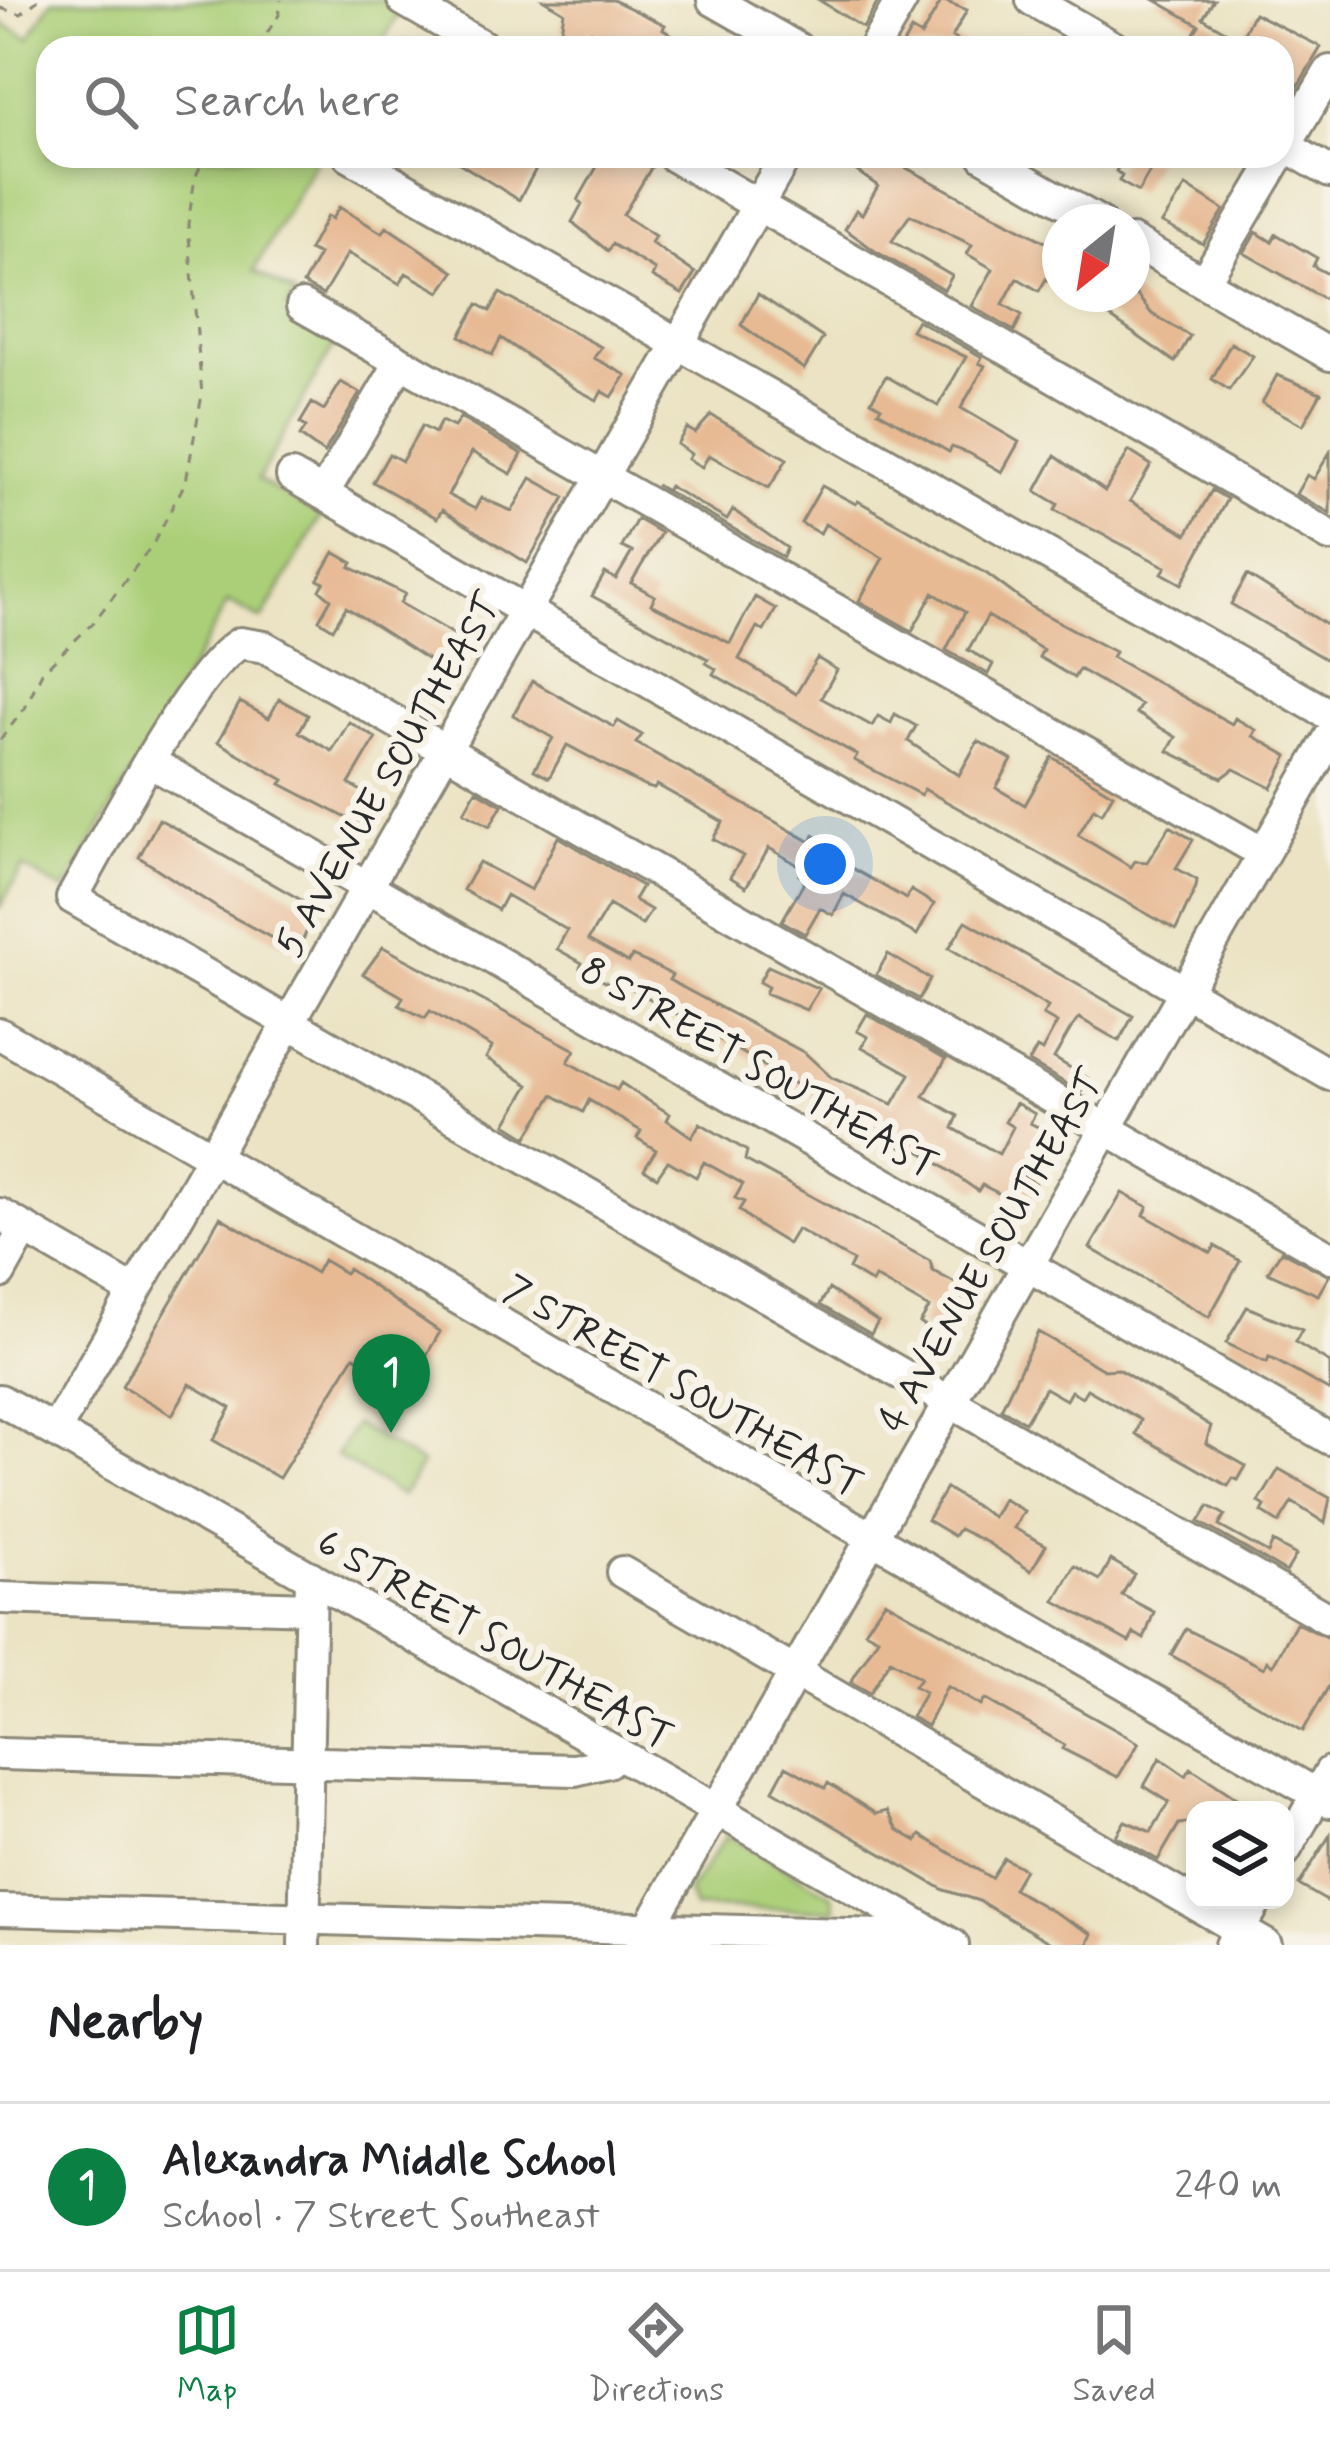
<!DOCTYPE html>
<meta charset="utf-8">
<style>
:root{--surface:#fff;--page:#f6f6f6;--text:#202124;--muted:#757577;--line:#e0e0e0;--accent:#0b8043}
body{margin:0;font-family:Mynerve,sans-serif;background:var(--page);color:var(--text)}
.controls{position:absolute;right:36px;bottom:36px;display:grid;overflow:hidden;border-radius:24px;box-shadow:0 6px 18px #0003}
.controls button{width:108px;height:108px;display:grid;place-items:center;padding:0;border:0;border-bottom:3px solid var(--line);background:var(--surface);color:var(--text);font:60px sans-serif}
.compass{position:absolute;left:1042px;top:204px;width:108px;height:108px;border-radius:50%;background:var(--surface);box-shadow:0 6px 18px #0003;rotate:210deg}
.you{position:absolute;left:825px;top:864px;width:42px;height:42px;margin:-30px;border:9px solid #fff;border-radius:50%;background:#1a73e8;box-shadow:0 0 0 18px #1a73e833}
.badge{display:grid;place-items:center;width:78px;height:78px;border-radius:50%;background:var(--accent);color:#fff;font-size:39px;font-weight:700}
.pin{position:absolute;translate:-50% -99px;filter:drop-shadow(0 3px 6px #0008)}
.pin::after{content:'';position:absolute;top:63px;width:42px;height:36px;background:inherit;clip-path:polygon(0 0,100% 0,50% 100%)}
.list{margin:0;padding:0;list-style:none}
h2{display:flex;justify-content:space-between;align-items:center;height:156px;margin:0;padding:0 48px;font-size:51px}
h2 small{font-size:39px;font-weight:400;color:var(--muted)}
.list li{display:grid;grid-template-columns:78px 1fr auto;gap:36px;align-items:center;box-sizing:border-box;height:168px;padding:0 48px;border-top:3px solid var(--line)}
.list b{display:block;font-size:45px;white-space:nowrap}
.list p{margin:0;font-size:39px;white-space:nowrap;color:var(--muted)}
.list em{font-size:39px;font-style:normal;color:var(--muted)}
.icon{flex:none;width:66px;height:66px;fill:none;stroke:currentColor;stroke-width:2;stroke-linecap:round;stroke-linejoin:round}
.map{position:relative;flex:none;width:1330px;height:1945px;overflow:hidden}
.search{position:absolute;background:var(--surface);box-shadow:0 6px 18px #0003;left:36px;right:36px;top:36px;height:132px;display:flex;align-items:center;gap:30px;box-sizing:border-box;padding:0 42px;border-radius:36px;color:var(--muted);font-size:45px}
.sheet{height:324px;background:var(--surface)}
nav{display:flex;justify-content:space-around;align-items:center;box-sizing:border-box;height:168px;border-top:3px solid var(--line);background:var(--surface);font-size:33px;color:var(--muted)}
nav a{display:grid;justify-items:center;gap:6px}
nav .on{color:var(--accent)}
.map>svg:first-child{display:block}
.green{fill:#abcf78;stroke:#6b7d52;stroke-width:3}
.building{fill:#e7ba94}
.lines{fill:none;stroke-linecap:round;stroke-linejoin:round}
.minor-casing{stroke:#8b8777;stroke-width:36}
.path{stroke:#8b8777;stroke-width:3;stroke-dasharray:9 9;stroke-linecap:butt}
.minor{stroke:#fff;stroke-width:30}
.labels{text-anchor:middle;stroke-width:12;stroke-linejoin:round;paint-order:stroke}
.street-label{font-size:39px;fill:#2b2b2b;stroke:#f7f3e8}
</style>
<div class="map">
<svg width="1330" height="1945" viewBox="0 0 1330 1945">
<rect width="100%" height="100%" fill="#f7f3e8"/>
<filter id="ink" filterUnits="userSpaceOnUse"><feTurbulence type="fractalNoise" baseFrequency=".00833" numOctaves="2"/><feDisplacementMap in="SourceGraphic" scale="24" xChannelSelector="R" yChannelSelector="G"/><feConvolveMatrix kernelMatrix="1 2 1 2 8 2 1 2 1" color-interpolation-filters="sRGB"/></filter>
<filter id="wash" filterUnits="userSpaceOnUse"><feTurbulence type="fractalNoise" baseFrequency=".004" numOctaves="4" result="noise"/><feDisplacementMap in="SourceGraphic" scale="48" xChannelSelector="R" yChannelSelector="G"/><feGaussianBlur stdDeviation="2.7" result="paint"/><feColorMatrix in="noise" values="0 0 0 0 0 0 0 0 0 0 0 0 0 0 0 0 0 1.4 0 .05"/><feComposite in="paint" operator="in"/></filter>
<g filter="url(#wash)">
<rect width="100%" height="100%" fill="#ebe3c3"/>
<path class="green" d="M52,0H383L401,10L379,48H48V156H318L254,271L295,294L287,309L338,338L258,480L321,516L262,620L228,602L65,891L23,867L0,907V22L29,38Z
M355,1424L422,1464L402,1496L336,1456Z
M727,1835L832,1895L835,1910L694,1908L688,1892Z"/>
<g id="blocks">
<path class="building" d="M544,0H613L665,25L663,29L694,48H636L619,38L615,45L590,31L579,41L561,31L564,12Z
M819,0H874L878,2L863,28Z
M942,0L967,10L952,37L971,48H901L911,30L921,36Z
M1155,0H1214L1203,18L1240,40L1254,13L1321,47L1295,91L1282,83V48H1204L1190,40L1199,25Z
M448,156H543L519,200Z
M603,156H631L651,168L623,215L655,236L651,243L695,273L682,294L652,277L655,270L612,244L608,251L572,222L582,204L578,200Z
M835,156H884L1060,250V287L1046,279L1039,291L1017,278L1003,304L1022,315L1014,331L972,306L993,269L967,254L972,245L910,215L892,241L952,276L944,290L875,251L845,229L856,210L862,214L878,186Z
M1125,156L1156,161L1138,192L1119,181L1122,176L1116,171Z
M1186,186L1224,210L1203,244L1162,223Z
M339,207L382,233L387,227L454,272L440,292L406,273L400,284L348,253L323,295L303,284L319,255L309,250L327,216L332,219Z
M1256,232L1272,242L1276,234L1317,258L1313,266L1330,275V302L1244,253Z
M500,293L601,347L594,358L626,375L612,397L602,391L597,400L576,389L501,338L492,355L460,336L478,304L490,311Z
M758,294L823,338L804,369L741,325Z
M1077,294H1136L1152,314L1190,336L1175,362Z
M917,320L982,357L979,363L985,366L961,408L1019,442L1002,472L969,453L952,447L949,452L878,411L881,407L871,401L886,376L938,406L966,357L911,330Z
M1231,343L1253,356L1229,390L1212,379Z
M1277,375L1321,393L1303,425L1262,403Z
M341,382L360,393L324,453L300,436L306,427L300,423L312,403L324,410Z
M711,415L787,459L769,488L709,455L702,467L688,459L691,454L677,444L687,428L695,433Z
M460,418L522,454L511,474L472,452L448,495L475,509L481,498L512,511L531,478L565,497L527,563L442,510L437,518L373,482L389,454L402,461L422,426L435,433L441,421L454,427Z
M1129,451L1151,465L1130,501L1187,534L1212,490L1227,499L1182,584L1162,573L1166,567L1055,510L1058,504L1036,491L1055,456L1105,491Z
M1330,452V513L1296,494L1307,475L1314,479Z
M656,485L666,491L669,486L727,520L733,510L787,548L783,557Z
M822,486L856,504L858,501L987,574L1031,607L1115,652L1112,657L1232,724L1235,718L1256,730L1253,736L1288,756L1272,788L1234,769L1222,778L1168,751L1176,737L1136,713L1141,705L1079,669L1074,678L1039,657L1043,650L988,616L968,650L993,664L988,674L946,650L965,612L933,593L912,631L859,601L883,558L825,524L820,534L801,523Z
M637,519L661,533L631,583L655,596L651,604L730,643L755,597L776,609L764,631L757,627L739,659L796,694L817,658L837,670L821,698L872,726L878,716L891,723L895,714L916,726L908,741L959,775L978,741L1012,760L996,788L1025,805L1052,757L1113,794L1102,813L1094,808L1078,835L1131,867L1135,861L1147,862L1170,826L1193,840L1176,868L1197,880L1196,887L1176,930L924,789L921,795L854,760L857,755L713,674L716,669L706,663L708,659L592,596L605,573L616,579L632,552L622,547Z
M334,552L353,563L350,567L405,594L400,603L464,640L461,645L468,648L452,675L346,607L333,629L319,620L331,599L320,590L324,583L318,580Z
M1247,575L1330,627V662L1231,604Z
M532,681L614,727L618,721L642,735L636,743L811,842L814,835L848,854L843,863L906,899L911,890L934,904L917,935L844,894L833,915L820,908L805,934L782,921L806,879L799,875L803,868L769,848L746,887L730,877L743,856L713,839L723,822L657,785L654,789L644,786L567,745L549,778L534,770L553,738L513,715Z
M279,699L308,715L299,732L332,751L349,722L376,738L349,784L379,801L364,827L281,784L284,780L218,742L240,702L269,718Z
M476,790L502,805L490,826L464,812Z
M159,819L317,909L300,946L294,950L222,911L139,857Z
M558,837L642,886L634,900L651,910L642,925L609,905L588,940L628,962L632,956L653,965L672,975L669,980L805,1053L832,1078L893,1104L910,1074L862,1047L868,1037L857,1031L867,1014L946,1059L924,1096L958,1116L953,1128L999,1154L1013,1127L1005,1122L1016,1103L1035,1114L1030,1123L1044,1130L1019,1173L1035,1183L1022,1205L982,1185L978,1191L925,1154L903,1143L901,1147L677,1014L613,978L609,984L580,968L582,963L557,949L567,930L506,895L498,910L463,890L479,862L531,890Z
M966,921L1133,1016L1119,1041L1079,1018L1070,1030L1054,1058L1089,1079L1081,1092L1029,1062L1037,1048L1042,1051L1057,1023L1043,1015L1048,1007L949,948Z
M383,947L575,1050L568,1062L617,1090L621,1083L636,1093L670,1114L667,1120L692,1137L700,1123L747,1151L745,1160L930,1261L933,1271L966,1289L938,1342L923,1334L926,1327L920,1323L929,1308L875,1277L872,1283L849,1269L853,1261L797,1229L788,1244L760,1227L739,1210L744,1202L735,1198L743,1184L704,1162L696,1177L668,1161L657,1177L644,1169L656,1150L637,1138L641,1131L589,1100L583,1112L553,1095L527,1137L506,1124L529,1085L486,1058L492,1047L430,1011L425,1018L399,1005L403,997L363,974Z
M888,954L930,979L919,999L876,975Z
M768,966L819,989L806,1010L765,993L768,987L759,982Z
M1122,1193L1148,1207L1144,1215L1211,1253L1215,1246L1240,1261L1209,1317L1090,1248Z
M220,1217L316,1273L323,1260L345,1273L348,1269L440,1332L408,1387L354,1356L279,1478L213,1440L231,1408L190,1384L172,1415L122,1386Z
M1281,1251L1329,1276L1318,1295L1268,1272Z
M829,1289L878,1322L871,1334L820,1305Z
M1247,1307L1302,1330L1295,1342L1330,1363V1391L1269,1357L1267,1363L1226,1343Z
M1038,1332L1104,1370L1118,1369L1211,1426L1206,1443L1246,1466L1238,1480L1233,1478L1228,1486L1136,1434L1141,1420L1087,1389L1082,1397L1071,1391L1066,1400L1045,1388L1025,1422L1001,1409Z
M1279,1469L1330,1498L1325,1523L1292,1502L1279,1523L1262,1512L1265,1506L1259,1502Z
M946,1488L993,1517L1003,1499L1024,1511L1014,1528L1046,1545L1031,1571L988,1543L959,1529L954,1536L927,1520Z
M1209,1506L1225,1515L1219,1526L1268,1553L1273,1542L1296,1555L1286,1572L1199,1522Z
M1111,1560L1134,1574L1122,1595L1154,1612L1144,1639L1134,1633L1129,1642L1055,1601L1075,1566L1100,1580Z
M885,1601L1139,1743L1118,1777L1063,1749L1065,1745L985,1699L981,1706L947,1686L927,1726L911,1717L925,1692L914,1686L920,1678L890,1660L870,1693L851,1682L878,1638L865,1631Z
M1296,1623L1330,1639V1684L1303,1731L1171,1655L1186,1629L1264,1668L1267,1661L1273,1665Z
M1160,1758L1186,1776L1191,1768L1254,1810H1195V1822L1179,1824L1158,1860L1116,1836L1125,1821L1151,1832L1169,1802L1144,1786Z
M786,1766L825,1788L828,1783L876,1814L887,1811L898,1830L917,1841L921,1835L991,1878L1004,1858L1024,1869L1013,1889L1092,1934L1087,1945H1054L979,1901L944,1890L773,1790Z
M1330,1835V1903L1299,1885Z"/>
</g>
</g>
<g filter="url(#ink)">
<use href="#blocks" fill-opacity="0" stroke="#8b8777" stroke-width="3"/>
<g class="lines">
<g class="minor-casing">
<path id="minor" d="M403,0L486,48
M713,0L797,48
M1032,0L1115,48
M874,48L902,0
M1282,144L1330,172
M1282,152L1330,71
M349,156L1330,715
M673,156L1330,536
M984,156L1099,222
M1132,241L1330,355
M1204,282L1279,156
M302,306L1263,853
M292,476L1330,1075
M323,494L400,363
M150,762L1330,1439
M0,1034L1330,1802
M0,1214L135,1292
M1330,1257L265,647L240,643C187,676 107,838 72,898L1330,1620
M0,1273L25,1228
M0,1400L953,1945
M55,1431L786,156
M622,1572L1266,1945
M0,1598L310,1608
M0,1754L575,1770L608,1762L617,1752
M1285,1851L1330,1772
M0,1910L919,1936
M649,1928L1330,737
M304,1945L311,1577
M1231,1945L1257,1900"/>
</g>
<path class="path" d="M0,8L21,14L38,0
M257,48L279,15L281,0
M0,740L25,708L42,672L93,623L153,544L186,481L202,395L188,224L195,178L205,156"/>
<use href="#minor" class="minor"/>
</g>
</g>
<g class="labels">
<g class="street-label">
<text transform="translate(387 774) rotate(-60)" y="14">5 AVENUE SOUTHEAST</text>
<text transform="translate(760 1066) rotate(30)" y="14">8 STREET SOUTHEAST</text>
<text transform="translate(990 1250) rotate(-60)" y="14">4 AVENUE SOUTHEAST</text>
<text transform="translate(684 1385) rotate(30)" y="14">7 STREET SOUTHEAST</text>
<text transform="translate(496 1638) rotate(30)" y="14">6 STREET SOUTHEAST</text>
</g>
</g>
</svg>
<div class="controls">
<button><svg class="icon" aria-label="layers" viewBox="0 0 24 24"><path d="M12 4l9 5-9 5-9-5zM3 14l9 5 9-5"/></svg></button>
</div>
<svg class="compass" viewBox="-18 -18 36 36"><path d="M0-13l5 13h-10z" fill="#e53935"/><path d="M0 13l5-13h-10z" fill="#757577"/></svg>
<div class="you"></div>
<div class="pin badge" style="left:391px;top:1433px">1</div>
<div class="search"><svg class="icon" aria-label="search" viewBox="0 0 24 24"><circle cx="10" cy="10" r="6"/><path d="M15 15l6 6"/></svg>Search here</div>
</div>
<section class="sheet">
<h2>Nearby<small></small></h2>
<ul class="list">
<li><span class="badge">1</span><div><b>Alexandra Middle School</b><p>School · 7 Street Southeast</p></div><em>240 m</em></li>
</ul>
</section>
<nav>
<a class="on"><svg class="icon" aria-label="map" viewBox="0 0 24 24"><path d="M3 6l6-2 6 2 6-2v14l-6 2-6-2-6 2zM9 4v14M15 6v14"/></svg>Map</a>
<a><svg class="icon" aria-label="directions" viewBox="0 0 24 24"><path d="M12 3l9 9-9 9-9-9zM9 14v-3h6M13 9l2 2-2 2"/></svg>Directions</a>
<a><svg class="icon" aria-label="saved" viewBox="0 0 24 24"><path d="M7 4h10v16l-5-4-5 4z"/></svg>Saved</a>
</nav>
